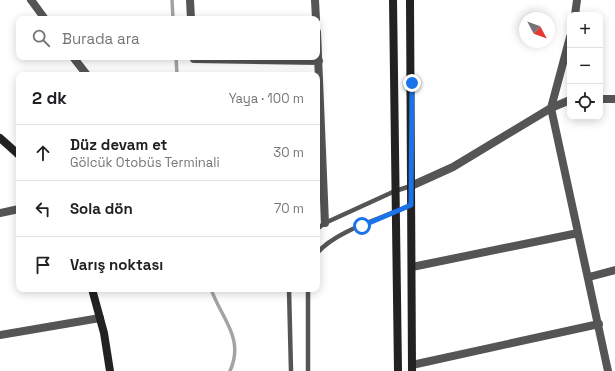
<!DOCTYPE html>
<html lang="tr">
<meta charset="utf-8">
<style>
:root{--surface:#fff;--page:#f6f6f6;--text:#202124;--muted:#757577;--line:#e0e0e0}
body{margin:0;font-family:"Space Grotesk",sans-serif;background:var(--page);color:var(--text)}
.controls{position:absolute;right:12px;top:12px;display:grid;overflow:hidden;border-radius:8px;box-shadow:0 2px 10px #0003}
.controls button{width:36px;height:36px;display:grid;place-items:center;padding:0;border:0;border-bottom:1px solid var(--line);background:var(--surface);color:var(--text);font:20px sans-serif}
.compass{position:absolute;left:519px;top:12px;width:36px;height:36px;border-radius:50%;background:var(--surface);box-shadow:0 2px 10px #0003;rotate:131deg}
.stop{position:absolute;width:12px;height:12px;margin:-9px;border:3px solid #1a73e8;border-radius:50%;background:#fff}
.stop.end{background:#1a73e8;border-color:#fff;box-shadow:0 1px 4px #0008}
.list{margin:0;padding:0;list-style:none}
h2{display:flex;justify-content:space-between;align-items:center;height:52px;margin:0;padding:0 16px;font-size:17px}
h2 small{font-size:13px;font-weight:400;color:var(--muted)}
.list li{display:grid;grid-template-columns:26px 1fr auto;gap:12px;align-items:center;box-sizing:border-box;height:56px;padding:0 16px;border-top:1px solid var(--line)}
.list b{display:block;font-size:15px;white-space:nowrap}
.list p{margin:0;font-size:13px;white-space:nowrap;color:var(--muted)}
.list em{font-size:13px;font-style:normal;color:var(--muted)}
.icon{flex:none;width:22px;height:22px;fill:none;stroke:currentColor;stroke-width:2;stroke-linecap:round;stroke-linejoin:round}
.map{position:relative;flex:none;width:615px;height:371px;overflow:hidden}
.search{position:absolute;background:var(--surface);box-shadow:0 2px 10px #0003;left:16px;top:16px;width:304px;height:44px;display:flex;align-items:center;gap:10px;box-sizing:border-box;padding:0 14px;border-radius:8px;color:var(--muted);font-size:15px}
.panel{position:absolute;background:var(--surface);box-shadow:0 2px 10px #0003;left:16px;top:72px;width:304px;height:220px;border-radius:8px}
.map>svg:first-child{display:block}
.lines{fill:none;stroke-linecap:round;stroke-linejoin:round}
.stream{stroke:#a3a3a3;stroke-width:3.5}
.lane{stroke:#555;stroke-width:4.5}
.street{stroke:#555;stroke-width:8}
.secondary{stroke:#222;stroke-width:8}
.route{stroke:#1a73e8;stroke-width:5}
</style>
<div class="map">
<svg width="615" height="371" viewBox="0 0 615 371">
<rect width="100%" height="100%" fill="#fff"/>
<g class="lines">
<path class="stream" d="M172,0L173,19
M176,57L177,75
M211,289C221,318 245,338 230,371"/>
<path class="lane" d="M317,229L325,223L395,191L411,186
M317,253C338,229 382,219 411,205
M289,289L291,371
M308,371V289"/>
<path class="street" d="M31,0L45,19
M190,0L191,19
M315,0L316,19
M575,15L577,0
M317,32L325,223
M570,37L551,108L608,371
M73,57L87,75
M194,57V59L319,61
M600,99H615
M411,186L453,167L551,108L570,100
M0,213L19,209
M412,267L578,233
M589,277L615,270
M0,335L100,318
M412,365L599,324"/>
<path class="secondary" d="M393,0L398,371
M410,0L412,371
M0,138L19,155
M92,289L104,333L110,371"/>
</g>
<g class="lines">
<path class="route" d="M362,226L411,205L412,83"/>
</g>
</svg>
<div class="controls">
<button>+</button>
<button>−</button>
<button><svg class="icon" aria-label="locate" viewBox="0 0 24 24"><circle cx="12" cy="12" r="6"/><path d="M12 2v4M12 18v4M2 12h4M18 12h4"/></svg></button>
</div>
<svg class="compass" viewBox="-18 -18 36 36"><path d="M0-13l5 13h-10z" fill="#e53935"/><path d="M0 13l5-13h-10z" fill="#757577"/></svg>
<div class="stop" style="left:362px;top:226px"></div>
<div class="stop end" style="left:412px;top:83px"></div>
<div class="search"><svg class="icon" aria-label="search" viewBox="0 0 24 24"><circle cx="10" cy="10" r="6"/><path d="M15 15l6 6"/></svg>Burada ara</div>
<section class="panel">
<h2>2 dk<small>Yaya · 100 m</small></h2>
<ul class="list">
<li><svg class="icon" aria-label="ahead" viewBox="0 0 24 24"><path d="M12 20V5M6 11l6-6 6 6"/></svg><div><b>Düz devam et</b><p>Gölcük Otobüs Terminali</p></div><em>30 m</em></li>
<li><svg class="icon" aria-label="left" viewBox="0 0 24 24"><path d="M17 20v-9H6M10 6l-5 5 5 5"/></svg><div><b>Sola dön</b></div><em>70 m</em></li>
<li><svg class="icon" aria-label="arrive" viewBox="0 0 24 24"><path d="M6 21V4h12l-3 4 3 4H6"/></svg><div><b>Varış noktası</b></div></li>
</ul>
</section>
</div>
